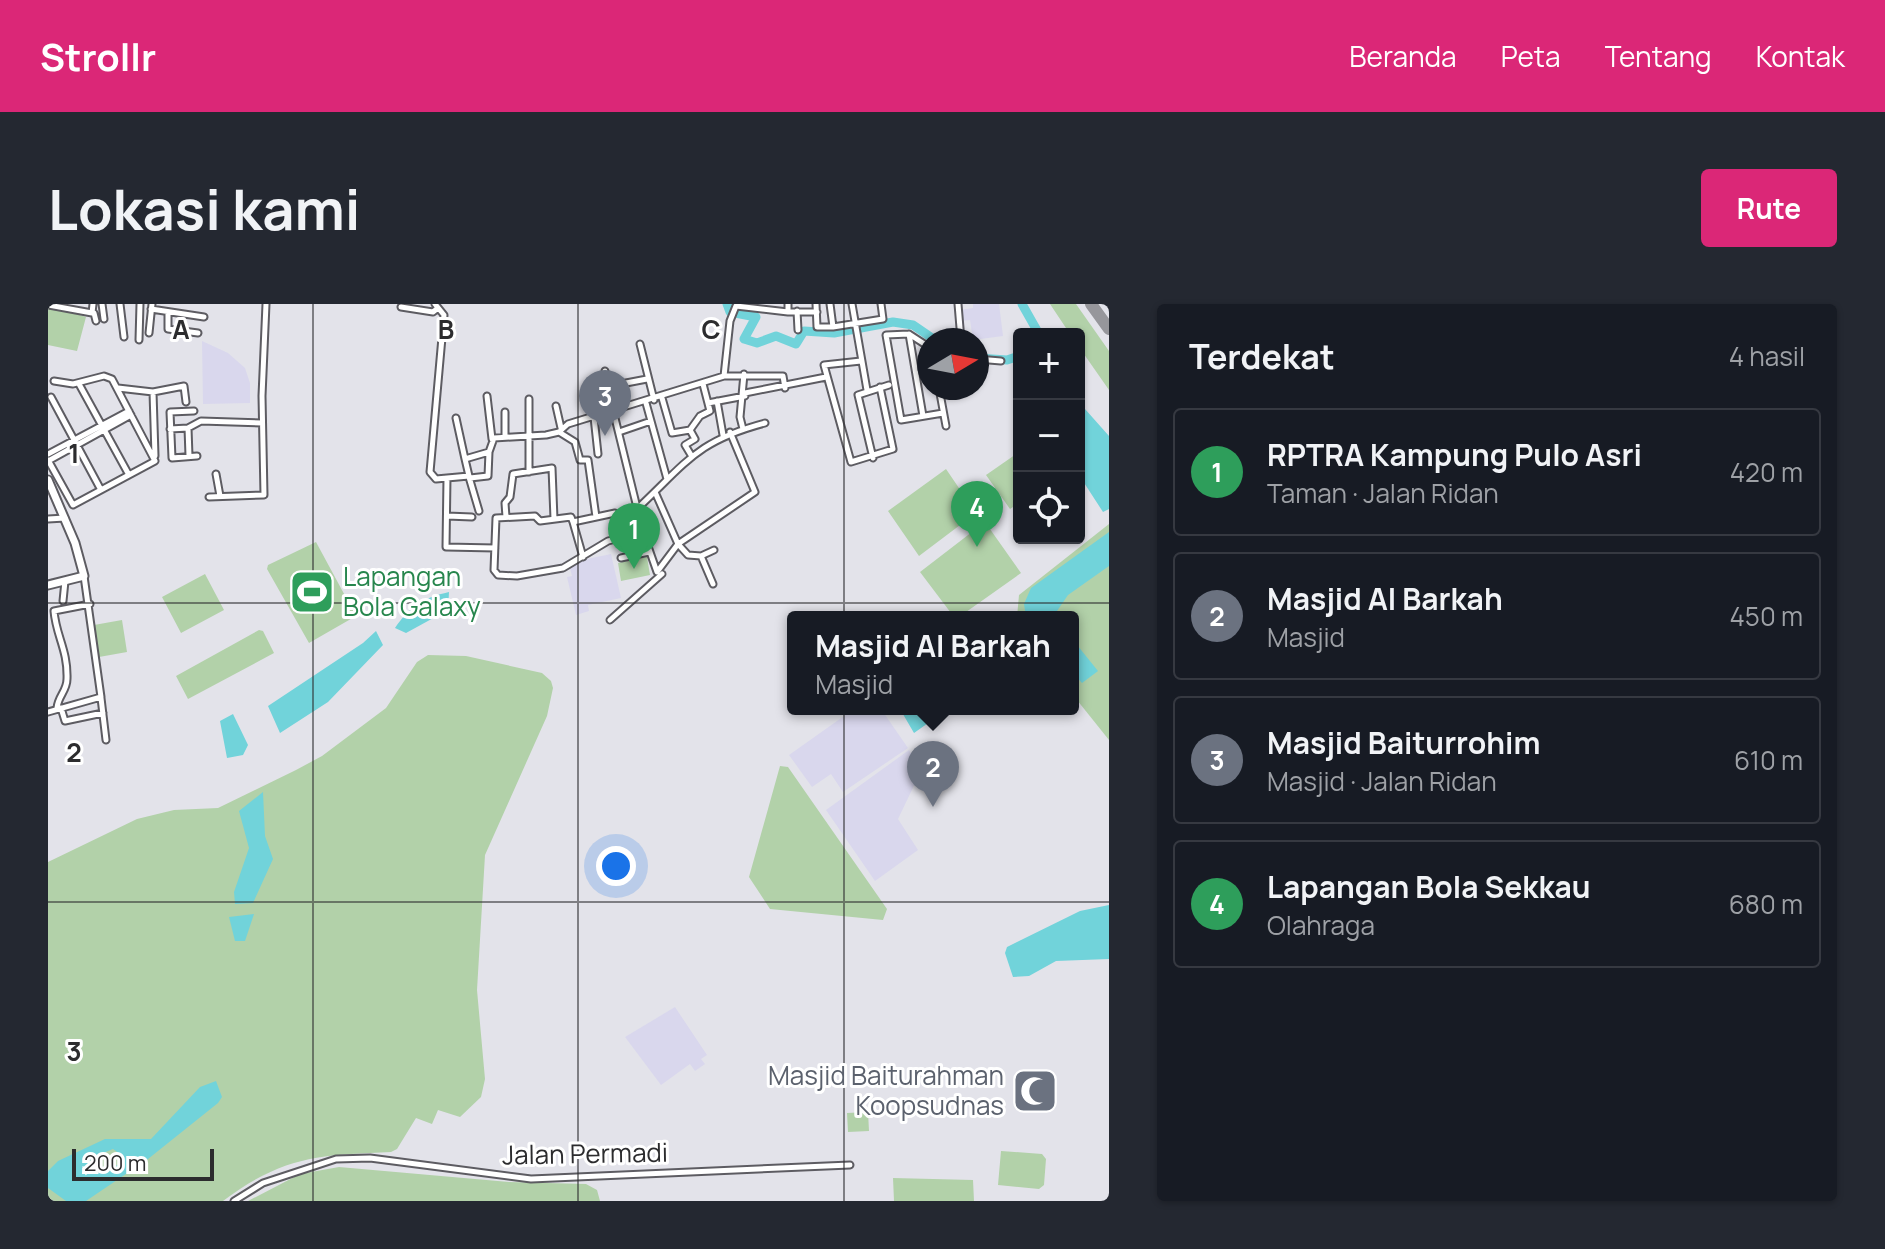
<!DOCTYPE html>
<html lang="id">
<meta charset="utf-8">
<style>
:root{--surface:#171b24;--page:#242831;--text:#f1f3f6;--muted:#9ea1a6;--line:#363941;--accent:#db2777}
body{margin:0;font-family:Manrope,sans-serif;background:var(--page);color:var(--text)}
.controls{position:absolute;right:24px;top:24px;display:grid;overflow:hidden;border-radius:8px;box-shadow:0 2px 6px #0004}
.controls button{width:72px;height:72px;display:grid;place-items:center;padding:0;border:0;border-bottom:2px solid var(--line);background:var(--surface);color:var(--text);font:40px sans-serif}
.compass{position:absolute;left:869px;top:24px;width:72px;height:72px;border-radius:50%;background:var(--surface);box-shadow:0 2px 6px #0004;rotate:80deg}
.scale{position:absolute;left:24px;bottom:20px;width:142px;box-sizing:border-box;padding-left:8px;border:4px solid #2c2c2e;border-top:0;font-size:22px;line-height:28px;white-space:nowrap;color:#2c2c2e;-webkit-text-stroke:6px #fff;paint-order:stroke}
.you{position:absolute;left:568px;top:562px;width:28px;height:28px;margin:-20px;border:6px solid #fff;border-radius:50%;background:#1a73e8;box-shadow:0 0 0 12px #1a73e833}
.badge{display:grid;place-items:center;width:52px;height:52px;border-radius:50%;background:var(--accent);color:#fff;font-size:26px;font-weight:700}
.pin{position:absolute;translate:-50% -66px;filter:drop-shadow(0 2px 4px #0008)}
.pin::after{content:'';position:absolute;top:42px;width:28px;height:24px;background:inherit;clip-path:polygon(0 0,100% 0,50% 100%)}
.popup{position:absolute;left:739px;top:307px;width:292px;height:104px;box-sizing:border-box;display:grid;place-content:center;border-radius:8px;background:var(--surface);filter:drop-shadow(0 2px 6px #0005);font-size:26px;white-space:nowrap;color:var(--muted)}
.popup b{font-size:30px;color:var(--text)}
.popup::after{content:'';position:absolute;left:50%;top:100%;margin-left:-16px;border:16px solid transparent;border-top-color:var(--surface)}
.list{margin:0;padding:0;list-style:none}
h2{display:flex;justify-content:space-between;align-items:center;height:104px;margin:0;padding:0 32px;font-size:34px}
h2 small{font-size:26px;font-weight:400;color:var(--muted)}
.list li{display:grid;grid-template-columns:52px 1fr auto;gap:24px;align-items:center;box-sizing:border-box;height:128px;margin:0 16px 16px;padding:0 16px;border:2px solid var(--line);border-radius:8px}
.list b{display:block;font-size:30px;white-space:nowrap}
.list p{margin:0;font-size:26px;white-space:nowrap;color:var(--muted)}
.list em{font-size:26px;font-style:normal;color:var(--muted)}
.icon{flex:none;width:44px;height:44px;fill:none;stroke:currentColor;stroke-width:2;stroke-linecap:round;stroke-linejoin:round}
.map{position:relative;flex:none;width:1061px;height:897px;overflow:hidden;border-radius:8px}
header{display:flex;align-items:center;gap:48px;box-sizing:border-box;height:112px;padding:0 40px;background:var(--accent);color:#fff}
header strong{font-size:38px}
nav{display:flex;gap:44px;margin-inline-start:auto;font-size:28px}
.intro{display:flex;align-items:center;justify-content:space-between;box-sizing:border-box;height:192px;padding:0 48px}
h1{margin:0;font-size:56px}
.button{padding:20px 36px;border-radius:8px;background:var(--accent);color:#fff;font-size:28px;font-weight:700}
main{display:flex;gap:48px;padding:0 48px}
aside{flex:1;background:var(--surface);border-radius:8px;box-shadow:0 2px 6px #0004}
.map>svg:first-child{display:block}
.education{fill:#d9d7ed}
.green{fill:#b2d1a9}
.water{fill:#71d3da;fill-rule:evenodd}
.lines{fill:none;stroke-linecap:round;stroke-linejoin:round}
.river{stroke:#71d3da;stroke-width:9}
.taxiway{stroke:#96969b;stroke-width:12}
.minor-casing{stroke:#5d5c62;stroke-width:9}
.tertiary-casing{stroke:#5d5c62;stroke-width:11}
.minor{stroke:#fff;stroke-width:5}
.tertiary{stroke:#fff;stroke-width:7}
.grid{fill:none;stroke:#2c2c2e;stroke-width:2;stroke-opacity:0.55}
.labels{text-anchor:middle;stroke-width:6;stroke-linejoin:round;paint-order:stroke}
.leisure-label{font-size:26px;fill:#27864d;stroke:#fff;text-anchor:start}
.worship-label{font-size:26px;fill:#5b616d;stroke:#fff;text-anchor:end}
.street-label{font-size:26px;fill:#2c2c2e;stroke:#fff}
.grid-label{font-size:26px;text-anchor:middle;font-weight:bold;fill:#2c2c2e;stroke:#fff;stroke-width:6;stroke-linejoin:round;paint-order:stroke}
</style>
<header>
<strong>Strollr</strong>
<nav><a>Beranda</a><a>Peta</a><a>Tentang</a><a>Kontak</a></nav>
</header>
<div class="intro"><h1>Lokasi kami</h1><a class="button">Rute</a></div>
<main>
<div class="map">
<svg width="1061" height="897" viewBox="0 0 1061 897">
<rect width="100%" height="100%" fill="#e3e3ea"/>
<path class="education" d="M925,0H951L955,32L925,36L922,16L911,17V6L925,4Z
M154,37L180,49L197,64L202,79V99L155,100Z
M563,250L573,294L540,301L541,307L528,311L519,273L524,272L522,264L529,257Z
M806,405H833L860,444L795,488L783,470L764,483L741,451Z
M861,446L873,467L850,515L870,546L827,577L778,506Z
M627,703L659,751L653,755L657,760L647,767L642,760L613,781L577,733Z"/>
<path class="green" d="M1002,0H1028L1061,47V86L1031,43V30H1022Z
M0,1L38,13L29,47L0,41Z
M971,148V199L962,205L938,171Z
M898,165L928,209L871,252L840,207Z
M937,218L973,269L911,313H906L872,268Z
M1061,220V436L1025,391V313H969L971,291Z
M268,238L308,312L261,339L219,265L220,261Z
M599,253L602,271L573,277L570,259Z
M157,270L176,306L133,329L114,293Z
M74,316L79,348L51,353L46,321Z
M211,326L215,327L226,349L140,395L128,372Z
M380,351L418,352L494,369L503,377L505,384L499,412L437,551L429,686L437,775L433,793L412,813L390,806L384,820L368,814L349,845L343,848C271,851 235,852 175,897H0V558L89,515L126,506L170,504L248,466L274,452L338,404L369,358Z
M732,462L740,463L839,605L835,616L722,605L701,573Z
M820,808L821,827L800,828L799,809Z
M953,847L994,850L998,855L996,881L991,885L950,881Z
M291,863L461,878L538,880L549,886L552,897H200L252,870Z
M845,874L925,876L926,897H846Z"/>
<path class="water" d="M1037,105L1061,132V205L1055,208L1031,171V109Z
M1061,228V262L1020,291L1009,307V313H978L976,300L983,284Z
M401,288L400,306L358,329L347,324C362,302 375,294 401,288Z
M328,327L335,341L280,398L232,429L220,402L315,339Z
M1025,336L1050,367L1034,379L1025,369Z
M852,405H900L866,429Z
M185,410L200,441L195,451L179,454L172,417Z
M215,488L217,532L225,555L205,599L187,600L186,588L201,544L191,507Z
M1061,601V655L1008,657L981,672L965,673L957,649L959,643L1032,607Z
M206,610L197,637H187L181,613Z
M168,777L174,793L170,799L100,855L38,897H18L0,884V867L10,857L57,835H103L152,783ZM65,845L76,853L73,861L41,864L43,854Z"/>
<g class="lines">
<path class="river" d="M679,0L682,8L708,13L696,35L709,39L728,32L748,40L756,27L786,29L845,18L865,21L884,34L896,36
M974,0L991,30
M929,54L959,56L971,52"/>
<path class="taxiway" d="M1043,0L1061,25"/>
<g class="minor-casing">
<path id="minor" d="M54,0L56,15
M72,0L76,33
M387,0L396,11L382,168L388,175L421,172L417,155L441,148L446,134L498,131L511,128L520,120L676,72H735L737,84
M768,0L769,23H785
M782,0L785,23L835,15L833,0
M804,0L819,86
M910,0L913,36
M0,1L44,9L45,0
M353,3L385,8L390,4
M103,5L156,13
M749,7L750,26
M120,8V25L150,29
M740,8H769
M46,9L48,17
M101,29L104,0
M861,30L875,112
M91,36L92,0
M592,40L606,96
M881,43L861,30L838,31L853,116L895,109
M929,55L953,57
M813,57L776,61L803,158L845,145L832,83
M557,67L563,107
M676,72L682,17L688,2L740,8V0
M6,77L25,80L56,72L64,75L107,157
M31,80L81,171
M557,83L599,75
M70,84L105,88
M891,84L898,122
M105,88L107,152
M105,88L136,82L138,98
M697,89L778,73
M439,92L444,135
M3,93L53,186
M614,94L624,129L642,126
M669,97L675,131
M598,99L619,175
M660,99L697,92
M508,102L513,124
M565,106L595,228L609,268L630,240
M146,107L122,108L124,154L149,152
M457,108V133
M546,113L550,150
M408,114L417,155
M140,124L153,117L214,119
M122,125L140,124L141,152
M695,125L692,113L696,70
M642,126L652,112L662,107L655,80
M642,126L647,135L637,141L643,151
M511,128L527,138L532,156H540L548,213
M571,128L603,117
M0,150L81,107
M825,154L810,91L841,81
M0,156L25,201L107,157
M0,157L83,111
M481,168V95
M168,170L172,192
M421,173L431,207
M399,174L398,243L447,244
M422,174L440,172L441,148
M607,188L630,240L640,251L653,252L666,246
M161,193L216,191L214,92L218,0
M590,204C639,158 649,137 717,119
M592,210L575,214L567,209L525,218L523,213L492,217L487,212L448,214L446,266L450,271L469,272L515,264L560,237L595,228
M399,212L424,213
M458,213L457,199L462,193L465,170L504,164L506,215
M0,215L17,214
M525,218L535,253
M630,240L707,188L682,128
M653,252L665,280
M573,254L601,248
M15,297L17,277
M562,316L614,270
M53,394L58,436
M9,404C10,392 19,387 19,375C20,346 8,332 6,307L42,300
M13,404L17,417L55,409
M0,408L53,393L36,272
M186,897L215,879L288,855L322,854L483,875L802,861"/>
</g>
<g class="tertiary-casing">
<path id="tertiary" d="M0,176L27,239L36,272L0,281"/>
</g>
<use href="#minor" class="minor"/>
<use href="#tertiary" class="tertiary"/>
</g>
<path class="grid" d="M265,0V897M530,0V897M796,0V897M0,299H1061M0,598H1061"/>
<defs>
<g id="stadium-square" transform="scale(2.3)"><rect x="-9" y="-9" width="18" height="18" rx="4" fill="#2e9e5b" stroke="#fff"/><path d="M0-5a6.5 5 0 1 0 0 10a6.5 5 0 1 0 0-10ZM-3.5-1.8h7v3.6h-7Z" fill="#fff"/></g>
<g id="mosque-square" transform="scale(2.3)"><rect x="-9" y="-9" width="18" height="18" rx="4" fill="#6b7280" stroke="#fff"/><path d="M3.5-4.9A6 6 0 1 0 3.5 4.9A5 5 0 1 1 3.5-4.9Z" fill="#fff"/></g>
</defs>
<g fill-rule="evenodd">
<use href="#stadium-square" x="264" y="288"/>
<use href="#mosque-square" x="987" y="787"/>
</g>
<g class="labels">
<g class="leisure-label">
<text x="295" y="282">Lapangan<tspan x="295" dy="30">Bola Galaxy</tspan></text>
</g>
<g class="worship-label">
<text x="956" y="781">Masjid Baiturahman<tspan x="956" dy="30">Koopsudnas</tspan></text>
</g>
<g class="street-label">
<text transform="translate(537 850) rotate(-1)" y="9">Jalan Permadi</text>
</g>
</g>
<g class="grid-label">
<text x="133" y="35">A</text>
<text x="398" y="35">B</text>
<text x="663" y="35">C</text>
<text x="26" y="159">1</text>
<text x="26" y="458">2</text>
<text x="26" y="757">3</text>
</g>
</svg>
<div class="controls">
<button>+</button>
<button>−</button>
<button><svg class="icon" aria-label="locate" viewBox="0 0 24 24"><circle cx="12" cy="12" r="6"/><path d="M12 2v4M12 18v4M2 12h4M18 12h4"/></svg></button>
</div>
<svg class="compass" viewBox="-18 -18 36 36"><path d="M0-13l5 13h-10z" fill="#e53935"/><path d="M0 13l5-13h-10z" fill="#9ea1a6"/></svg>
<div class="scale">200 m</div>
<div class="you"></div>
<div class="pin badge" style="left:586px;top:265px;background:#2e9e5b">1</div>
<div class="pin badge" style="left:885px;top:503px;background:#6b7280">2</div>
<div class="popup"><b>Masjid Al Barkah</b>Masjid</div>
<div class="pin badge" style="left:557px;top:132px;background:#6b7280">3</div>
<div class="pin badge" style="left:929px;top:243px;background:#2e9e5b">4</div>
</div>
<aside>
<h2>Terdekat<small>4 hasil</small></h2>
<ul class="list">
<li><span class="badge" style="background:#2e9e5b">1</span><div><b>RPTRA Kampung Pulo Asri</b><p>Taman · Jalan Ridan</p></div><em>420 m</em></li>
<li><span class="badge" style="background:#6b7280">2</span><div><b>Masjid Al Barkah</b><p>Masjid</p></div><em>450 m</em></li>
<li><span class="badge" style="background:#6b7280">3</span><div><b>Masjid Baiturrohim</b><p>Masjid · Jalan Ridan</p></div><em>610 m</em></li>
<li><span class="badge" style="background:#2e9e5b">4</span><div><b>Lapangan Bola Sekkau</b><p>Olahraga</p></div><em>680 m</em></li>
</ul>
</aside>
</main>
